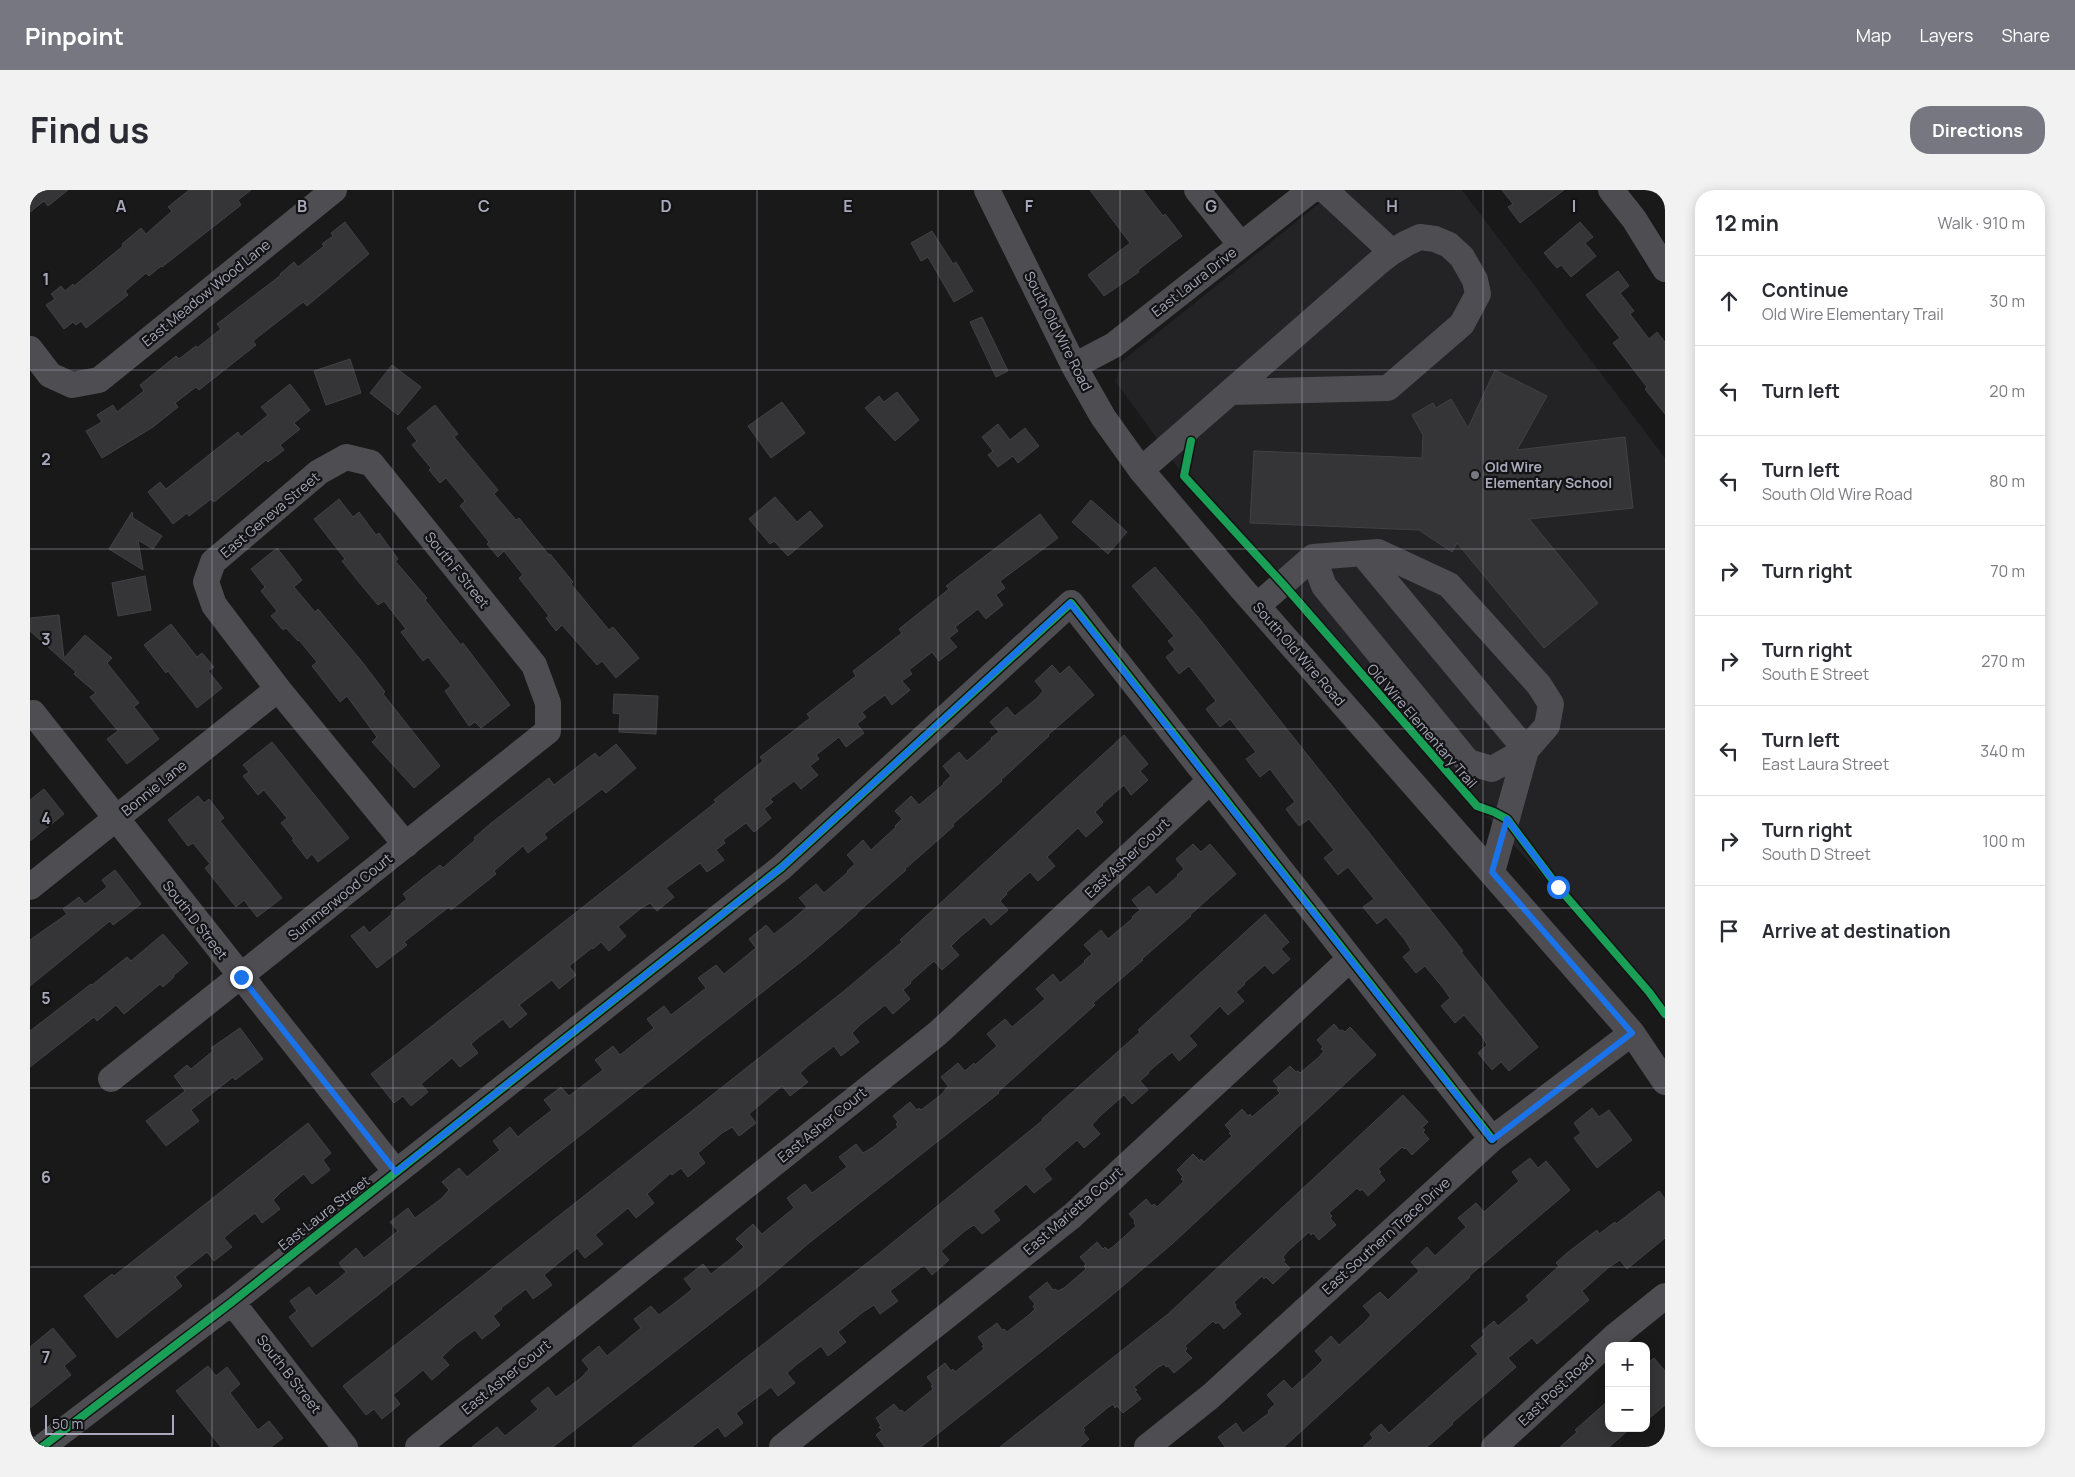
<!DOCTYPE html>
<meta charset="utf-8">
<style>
:root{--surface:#fff;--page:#f2f2f3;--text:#2b2b33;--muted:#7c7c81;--line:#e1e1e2;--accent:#777782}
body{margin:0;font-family:Manrope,sans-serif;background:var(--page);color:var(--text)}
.controls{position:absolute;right:15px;bottom:15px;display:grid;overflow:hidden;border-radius:10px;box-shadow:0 2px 12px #0003}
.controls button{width:45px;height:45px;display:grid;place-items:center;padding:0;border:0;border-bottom:1px solid var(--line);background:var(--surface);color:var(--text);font:25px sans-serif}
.scale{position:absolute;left:15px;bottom:12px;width:129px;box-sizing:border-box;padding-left:5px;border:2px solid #a9a9bb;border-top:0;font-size:14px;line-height:18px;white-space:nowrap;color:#a9a9bb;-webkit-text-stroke:4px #131315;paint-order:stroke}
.stop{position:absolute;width:15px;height:15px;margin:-11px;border:4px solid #1a73e8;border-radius:50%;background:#fff}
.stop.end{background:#1a73e8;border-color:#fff;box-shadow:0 1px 5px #0008}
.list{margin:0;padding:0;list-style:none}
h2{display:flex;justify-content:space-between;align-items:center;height:65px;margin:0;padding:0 20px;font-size:21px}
h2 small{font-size:16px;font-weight:400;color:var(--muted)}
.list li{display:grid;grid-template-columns:32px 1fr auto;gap:15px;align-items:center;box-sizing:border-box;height:90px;padding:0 20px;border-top:1px solid var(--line)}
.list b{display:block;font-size:19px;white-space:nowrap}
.list p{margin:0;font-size:16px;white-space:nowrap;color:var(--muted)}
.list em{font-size:16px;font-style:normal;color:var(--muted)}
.icon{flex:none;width:28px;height:28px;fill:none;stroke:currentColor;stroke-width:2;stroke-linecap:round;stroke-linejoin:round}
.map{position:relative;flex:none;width:1635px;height:1257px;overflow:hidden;border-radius:20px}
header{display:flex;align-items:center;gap:30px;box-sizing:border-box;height:70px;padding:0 25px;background:var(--accent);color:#fff}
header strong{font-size:24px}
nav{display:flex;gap:28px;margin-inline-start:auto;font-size:18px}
.intro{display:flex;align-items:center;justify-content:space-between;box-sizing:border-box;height:120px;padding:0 30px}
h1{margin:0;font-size:35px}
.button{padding:12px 22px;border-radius:20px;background:var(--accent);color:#fff;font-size:18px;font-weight:700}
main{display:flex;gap:30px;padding:0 30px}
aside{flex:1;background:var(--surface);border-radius:20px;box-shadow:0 2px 12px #0003}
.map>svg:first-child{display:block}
.built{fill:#232325}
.building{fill:#353537;stroke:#424145}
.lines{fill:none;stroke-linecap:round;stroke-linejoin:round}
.minor{stroke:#4d4d52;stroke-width:26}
.cycleway-casing{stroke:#131315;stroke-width:11}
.cycleway{stroke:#1a9f57;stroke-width:8}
.route{stroke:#1a73e8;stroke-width:6}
.grid{fill:none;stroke:#a9a9bb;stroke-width:1;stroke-opacity:0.55}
.poi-dot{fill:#777782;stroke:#131315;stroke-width:2}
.labels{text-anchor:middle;stroke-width:4.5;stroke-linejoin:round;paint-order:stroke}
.street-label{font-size:14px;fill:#a9a9bb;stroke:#131315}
.poi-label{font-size:14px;font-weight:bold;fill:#a9a9bb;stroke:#131315;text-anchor:start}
.grid-label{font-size:16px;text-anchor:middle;font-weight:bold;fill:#a9a9bb;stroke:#131315;stroke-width:4.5;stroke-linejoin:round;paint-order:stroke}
</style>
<header>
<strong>Pinpoint</strong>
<nav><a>Map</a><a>Layers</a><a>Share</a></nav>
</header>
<div class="intro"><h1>Find us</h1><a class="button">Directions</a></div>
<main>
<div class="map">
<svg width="1635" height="1257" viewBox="0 0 1635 1257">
<rect width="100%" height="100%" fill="#191919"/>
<path class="built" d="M1306,0H1432L1635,268V823L1619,802L1447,616L1154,286L1086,192L1091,172Z"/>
<path class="building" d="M0,0H38L18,16L14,11L0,22Z
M159,0H221L208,10L211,15L132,77L131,76L119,86L116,83L95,101L98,105L56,138L51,131L46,135L43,132L34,139L16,115L25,109L21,104L31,96L35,101L43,94L44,96L93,56L92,54L111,38L116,44L142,21L138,17Z
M1060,0H1113L1133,26L1135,24L1152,46L1108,80L1109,82L1074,106L1058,85L1100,53Z
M1472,0H1534L1490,33L1478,17L1483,14Z
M315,32L339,64L277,116L273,112L223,151L226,155L169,200L166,197L145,213L148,217L123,237L72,268L56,241L72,232L67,225L83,215L87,222L114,201L110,195L146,166L149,169L166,156L167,158L191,139L187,134L251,85L250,84L264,72L268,77L294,56L292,54L303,46L301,43Z
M1550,32L1563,47L1555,53L1566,66L1541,87L1531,75L1527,78L1514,63Z
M902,41L923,74L926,72L943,101L924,112L898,67L891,71L881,53Z
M1588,81L1599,96L1590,103L1604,121L1600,124L1619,149L1627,142L1635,152V224L1615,199L1617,197L1583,153L1590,148L1556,105Z
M952,127L978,181L966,187L940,132Z
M320,169L331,203L296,215L284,181Z
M362,175L391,197L368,225L340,203Z
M1465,180L1517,206L1487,260L1595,247L1603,318L1499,329L1568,413L1514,458L1427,353L1422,362L1389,340L1220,333L1224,261L1392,268L1393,245L1382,225L1403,213L1406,218L1421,209L1438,238Z
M260,194L280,220L264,233L270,239L250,255L254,260L238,272L236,270L184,312L181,309L159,326L157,323L143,334L118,302L130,292L136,299L208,242L211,247L238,225L231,217Z
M867,202L889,230L865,251L835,218L849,206L854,212Z
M752,212L775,243L741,268L718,236Z
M405,215L428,244L424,247L468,300L464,304L486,330L489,328L519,365L520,364L543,392L541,394L579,440L583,437L609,468L586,488L572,471L567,475L532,435L526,441L516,428L519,426L489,388L493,385L474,361L468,367L457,354L459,352L430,316L435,311L416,288L410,293L399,280L401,278L382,255L387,251L377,238Z
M968,234L980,250L995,238L1009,256L988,273L983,266L968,277L958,265L963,261L952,247Z
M745,307L767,332L780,321L793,336L758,366L744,351L740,354L719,329Z
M309,309L323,327L329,322L346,345L349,343L368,369L365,371L397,408L395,410L431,455L433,453L480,515L451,538L445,532L439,536L415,501L421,496L398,467L393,471L371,442L376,439L354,411L348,415L327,390L312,371L315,369L284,329Z
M1061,310L1097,342L1078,364L1042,332Z
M102,322L103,328L132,346L123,359L108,350L113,380L79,359Z
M1010,324L1028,348L970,391L975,398L966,405L973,415L956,429L948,419L925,437L928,441L919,448L927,457L909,471L902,462L879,480L882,484L872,491L880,500L862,515L855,505L832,522L836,527L827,534L834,543L816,557L809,547L786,565L789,569L780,576L788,585L771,599L764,591L740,609L743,612L734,619L741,628L724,642L716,633L693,650L695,653L686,660L694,670L677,682L670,673L636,698L644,707L627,721L620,713L610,719L588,737L596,746L579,761L571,752L563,759L562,758L539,776L546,785L529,799L522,790L489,815L497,824L480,838L473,829L449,847L441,854L448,863L430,877L422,868L391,894L398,902L381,916L373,906L364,913L341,884L686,612L684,610L733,571L730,567L780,528L777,524L826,486L823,481L872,443L869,439L919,399L916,396Z
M247,358L272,390L264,397L285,422L288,419L333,473L355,502L353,504L410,576L384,598L342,552L347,547L317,506L310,512L282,476L287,472L269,450L268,451L256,438L253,440L241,426L247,421L231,401L235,397L221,379Z
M1125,377L1168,427L1433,761L1431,762L1470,811L1508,857L1479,881L1471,872L1462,880L1448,863L1457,855L1452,846L1434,825L1425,833L1411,816L1420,808L1414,799L1395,776L1386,783L1373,767L1381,760L1375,750L1356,727L1347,734L1333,717L1344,709L1318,677L1308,685L1294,668L1304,660L1279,629L1269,636L1256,619L1265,612L1240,579L1230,587L1216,569L1226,562L1200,529L1190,537L1176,519L1186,511L1159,476L1149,484L1136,467L1145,460L1138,451L1144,446L1102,396Z
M115,386L121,420L88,426L82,393Z
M29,425L34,468L55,445L82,468L77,473L109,513L104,517L129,549L97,574L77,549L88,541L60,507L66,503L44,484L46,482L0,441V428Z
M141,434L167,467L172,463L184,477L178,481L192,498L167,518L138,481L136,483L114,455Z
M1022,475L1030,484L1039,476L1064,505L1018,545L1019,546L971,590L972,591L923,634L924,636L875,679L876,680L827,723V724L777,767L282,1157L259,1127L267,1121L260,1111L279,1097L286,1106L308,1089L316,1082L309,1073L326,1058L334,1068L368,1041L360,1032L378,1018L385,1028L411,1009L419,1000L412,992L429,978L437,987L470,960L463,951L480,937L488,947L496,940L522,920L514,910L531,897L539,906L573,880L565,870L583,856L590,865L624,838L617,829L634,816L641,825L667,805L676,798L668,788L686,775L694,784L726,758L719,749L736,735L744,744L762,730L777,717L769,708L786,694L794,703L818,682L817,681L825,674L817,665L833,650L841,660L866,637L865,636L872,629L865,621L881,606L889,615L914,594L913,593L921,586L913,576L929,562L937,571L962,549L961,548L969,542L960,532L977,517L985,526L1007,508L1013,501L1005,491Z
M584,504L628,506L626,544L589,542L590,524L583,523Z
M1094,545L1118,574L1110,581L1118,590L1101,605L1094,595L1072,614L1073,615L1065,622L1073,632L1056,647L1048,638L1017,667L1025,676L1008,691L1000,682L976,703L977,704L970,711L978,720L961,735L954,727L929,748L921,756L929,765L912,780L904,771L880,792L881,793L873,800L880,809L863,824L855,815L830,835L822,843L829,852L811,866L804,856L779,875L770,883L778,892L760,906L752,896L719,924L726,933L709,946L702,937L692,943L668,963L675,973L658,987L651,978L642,985L641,983L617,1004L624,1013L606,1028L598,1018L565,1045L573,1054L555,1068L547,1058L514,1085L522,1095L503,1109L496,1099L471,1118L472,1119L463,1126L470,1135L452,1149L445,1140L426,1154L412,1167L419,1175L402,1190L393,1180L363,1205L370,1214L352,1229L344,1219L336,1225L313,1196L814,801L872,752L870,750Z
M242,552L319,648L288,672L282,664L277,669L262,650L264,649L251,633L257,628L234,600L228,605L213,586L219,582L213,575Z
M586,554L606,578L576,603L572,599L514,644L517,648L498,663L493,656L464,681L466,684L421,720L419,717L374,752L377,755L347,778L321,746L334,736L339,743L362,724L361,722L377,709L373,704L410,675L413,678L445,650L444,648L460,634L519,588L524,595L565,563L569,568Z
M14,599L34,624L0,651V610Z
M168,606L174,613L179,609L194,628L190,631L252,708L227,727L214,710L206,717L175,678L180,674L163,653L158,656L138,630Z
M1163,654L1171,662L1180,654L1206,684L1160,725L1161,726L1112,769L1113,770L1063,813L1065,815L968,902L969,903L779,1053L730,1095L523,1257H442L467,1237L475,1246L500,1226L508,1219L501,1211L518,1197L526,1207L552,1187L559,1179L552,1170L569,1156L577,1166L611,1138L604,1129L621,1116L629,1125L654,1106L662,1099L654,1089L673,1074L681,1084L699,1070L714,1057L706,1049L723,1034L732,1044L764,1018L757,1008L775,994L782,1003L817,977L809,967L826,954L833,963L843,957L868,937L866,934L868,932L863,926L880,912L887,920L889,918L891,920L912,904L918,896L911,887L928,873L935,881L944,873L945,875L967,856L957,844L975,829L982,837L1015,809L1006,799L1023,784L1030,793L1055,772L1054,771L1062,764L1054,755L1071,740L1078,749L1103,728L1102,727L1110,720L1102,710L1119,696L1126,705L1148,686L1147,685L1154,679L1146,669Z
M85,680L111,714L83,735L80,731L0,796V750L37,724L33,719L49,707L55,714L77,697L72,690Z
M1235,724L1259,752L1251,759L1260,769L1243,784L1235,775L1214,793L1215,794L1206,802L1214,811L1198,825L1190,816L1159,846L1167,855L1149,871L1142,862L1118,882L1119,883L1110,891L1118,900L1102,914L1094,905L1070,926L1062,935L1070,944L1054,958L1047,950L1014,979L1022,989L1004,1003L996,994L963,1021L970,1030L952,1044L944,1035L936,1040L911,1061L919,1070L902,1085L894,1075L860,1101L868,1111L850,1124L844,1115L833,1122L808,1142L816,1152L798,1166L791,1156L766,1175L757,1183L765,1193L748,1206L741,1197L706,1223L713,1233L695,1247L688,1237L662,1257H602L846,1066L1013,930L1012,929L1110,842L1108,840Z
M133,744L158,773L143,786L144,787L133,797L130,794L94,824L86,815L67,831L64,827L0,877V841L61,794L62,795L97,767L101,771Z
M1304,834L1310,841L1312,840L1315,842L1320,837L1346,865L1142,1054L1074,1112L891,1257H855L846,1245L852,1240L849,1237L851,1236L846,1228L864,1214L870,1221L872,1220L874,1223L903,1199L901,1196L903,1195L897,1187L915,1173L921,1181L923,1179L925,1182L954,1159L952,1156L954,1155L948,1147L967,1133L972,1140L974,1139L977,1142L1000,1124L1005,1119L1003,1116L1005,1114L999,1107L1017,1092L1023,1100L1025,1099L1028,1101L1034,1098L1056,1079L1054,1076L1056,1074L1050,1067L1067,1052L1073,1059L1075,1057L1078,1060L1084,1056L1106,1036L1104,1033L1105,1031L1099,1024L1116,1009L1122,1016L1124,1014L1127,1017L1154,991L1151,989L1153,987L1147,980L1163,964L1170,971L1171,969L1174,972L1202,946L1199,943L1201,942L1195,935L1212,919L1218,926L1220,924L1222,927L1250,903L1247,900L1249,898L1243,891L1260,876L1266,882L1268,881L1270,883L1289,867L1294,861L1291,859L1293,857L1287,850Z
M210,838L233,869L205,890L203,887L161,920L169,931L136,956L116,931L155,901L144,886L157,875L161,879L183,861L181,858Z
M1373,905L1398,932L1392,938L1395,940L1393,942L1399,949L1382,965L1376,958L1374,959L1372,957L1348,979L1351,982L1349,983L1355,990L1338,1006L1332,999L1330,1001L1327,998L1299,1023L1302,1026L1300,1028L1306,1035L1289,1050L1283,1043L1281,1045L1279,1042L1258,1061L1253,1067L1255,1070L1253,1071L1260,1078L1243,1094L1236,1087L1234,1089L1232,1086L1204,1112L1206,1115L1205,1117L1211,1124L1194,1139L1188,1132L1186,1134L1183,1131L1155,1156L1157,1159L1155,1161L1162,1168L1144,1183L1138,1176L1136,1177L1134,1174L1127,1178L1104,1197L1107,1200L1105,1201L1111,1209L1093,1223L1087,1216L1085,1218L1083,1214L1076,1219L1053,1238L1055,1240L1053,1242L1059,1249L1050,1257H970L1138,1124Z
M1562,918L1569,927L1579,920L1602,950L1567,978L1544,948L1551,943L1544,933Z
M278,933L301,963L293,970L300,980L282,994L274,984L251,1002L243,1010L250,1019L232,1033L225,1023L202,1041L194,1048L202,1057L184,1071L177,1062L145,1087L152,1096L87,1148L54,1106L82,1084L84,1086Z
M1500,968L1508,978L1516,971L1540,1000L1439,1086L1440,1087L1254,1257H1195L1188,1247L1206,1233L1213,1243L1239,1223L1238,1221L1245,1214L1237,1205L1254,1190L1262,1199L1286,1177L1293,1170L1285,1161L1301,1146L1309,1155L1334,1133L1341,1125L1333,1116L1350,1102L1358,1110L1389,1081L1381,1072L1397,1057L1405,1066L1436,1037L1428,1028L1446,1013L1454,1022L1489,991L1482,982Z
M1629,1001L1635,1009V1048L1597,1079L1590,1070L1578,1078L1552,1101L1559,1110L1507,1154L1502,1148L1478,1168L1486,1177L1422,1233L1423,1234L1397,1257H1333L1343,1248L1340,1244L1351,1234L1359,1243L1448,1164L1441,1156L1455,1144L1452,1141L1464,1131L1468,1136L1499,1110L1496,1106L1529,1076L1526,1073L1537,1063L1567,1040L1569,1044L1585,1032L1586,1034Z
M23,1138L46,1166L34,1176L41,1185L0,1218V1157Z
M1624,1168L1635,1181V1215L1616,1231V1174Z
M178,1176L186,1186L197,1177L210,1194L200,1203L228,1240L239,1231L253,1248L241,1257H191L146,1201Z
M1579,1210V1238H1601L1579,1257H1530L1547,1242L1545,1240Z"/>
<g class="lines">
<path class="minor" d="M957,0L1044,176L1073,227L1111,280L1213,400L1602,843L1635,892
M1167,0L1211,55
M1295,0L1362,62
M1581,0L1604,29L1635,79
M0,159L20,185L42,195L69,190L304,0
M1044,176L1084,155L1281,0
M1111,280L1349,72L1362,62L1377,53L1390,47L1405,49L1419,55L1432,67L1445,90L1448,104L1432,134L1358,198L1201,202
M1283,367L1294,396L1438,572L1462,579L1496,560L1332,363
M1227,416L1283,367L1348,362L1419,395L1509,495L1521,514L1517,536L1496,560L1462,682
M3,523L366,982
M0,697L248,499
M81,889C227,774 372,657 518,541V513L504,475L341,273L316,267L289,282L183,372L176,392L184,415L248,499L376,655
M202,1112L315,1257
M12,1257L202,1112L752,677L1041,413L1462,949
M388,1257L908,843L1179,592
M752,1257L1042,1026L1320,769
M1117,1257L1181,1206L1462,949L1602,843
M1464,1257L1584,1147L1635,1106"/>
<g class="cycleway-casing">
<path id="cycleway" d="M1161,251L1154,286L1253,394L1447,616L1464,622L1477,629L1528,697L1619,802L1635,824
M12,1257L202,1112L752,677L1041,413L1462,949"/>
</g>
<use href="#cycleway" class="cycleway"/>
</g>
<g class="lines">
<path class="route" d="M211,787L366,982L752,677L1040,413L1462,950L1602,843L1462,682L1477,629L1528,697"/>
</g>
<path class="grid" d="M182,0V1257M363,0V1257M545,0V1257M727,0V1257M908,0V1257M1090,0V1257M1272,0V1257M1453,0V1257M0,180H1635M0,359H1635M0,539H1635M0,718H1635M0,898H1635M0,1077H1635"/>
<circle class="poi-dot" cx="1445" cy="285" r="5"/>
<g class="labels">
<g class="street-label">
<text transform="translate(1164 92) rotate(-38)" y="5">East Laura Drive</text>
<text transform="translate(176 103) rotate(-39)" y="5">East Meadow Wood Lane</text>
<text transform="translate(1028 141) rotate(63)" y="5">South Old Wire Road</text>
<text transform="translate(240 325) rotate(-40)" y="5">East Geneva Street</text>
<text transform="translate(427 380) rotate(51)" y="5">South F Street</text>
<text transform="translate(1269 464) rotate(49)" y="5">South Old Wire Road</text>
<text transform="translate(1392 536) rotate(49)" y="5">Old Wire Elementary Trail</text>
<text transform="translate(124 598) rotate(-39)" y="5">Bonnie Lane</text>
<text transform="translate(1097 668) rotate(-43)" y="5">East Asher Court</text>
<text transform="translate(310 707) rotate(-39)" y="5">Summerwood Court</text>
<text transform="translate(165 730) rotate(52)" y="5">South D Street</text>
<text transform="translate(792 935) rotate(-39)" y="5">East Asher Court</text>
<text transform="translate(1043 1021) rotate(-41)" y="5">East Marietta Court</text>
<text transform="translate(294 1023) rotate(-38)" y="5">East Laura Street</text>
<text transform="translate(1356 1046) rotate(-42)" y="5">East Southern Trace Drive</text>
<text transform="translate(259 1184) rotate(52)" y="5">South B Street</text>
<text transform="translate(476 1187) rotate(-39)" y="5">East Asher Court</text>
<text transform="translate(1526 1200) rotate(-43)" y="5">East Post Road</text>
</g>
<g class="poi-label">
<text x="1455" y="282">Old Wire<tspan x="1455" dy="16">Elementary School</tspan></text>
</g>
</g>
<g class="grid-label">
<text x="91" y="22">A</text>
<text x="272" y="22">B</text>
<text x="454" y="22">C</text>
<text x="636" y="22">D</text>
<text x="818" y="22">E</text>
<text x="999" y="22">F</text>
<text x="1181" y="22">G</text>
<text x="1362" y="22">H</text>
<text x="1544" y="22">I</text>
<text x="16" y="95">1</text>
<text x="16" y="275">2</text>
<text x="16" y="455">3</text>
<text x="16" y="634">4</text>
<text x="16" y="814">5</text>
<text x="16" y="993">6</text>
<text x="16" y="1173">7</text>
</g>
</svg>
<div class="controls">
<button>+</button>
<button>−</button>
</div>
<div class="scale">50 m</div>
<div class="stop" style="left:1528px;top:697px"></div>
<div class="stop end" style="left:211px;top:787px"></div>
</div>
<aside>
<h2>12 min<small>Walk · 910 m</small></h2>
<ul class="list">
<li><svg class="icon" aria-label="ahead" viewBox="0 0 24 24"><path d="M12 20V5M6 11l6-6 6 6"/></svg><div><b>Continue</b><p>Old Wire Elementary Trail</p></div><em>30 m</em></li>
<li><svg class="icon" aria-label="left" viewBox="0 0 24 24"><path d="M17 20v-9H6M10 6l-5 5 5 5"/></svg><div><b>Turn left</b></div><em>20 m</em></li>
<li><svg class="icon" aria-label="left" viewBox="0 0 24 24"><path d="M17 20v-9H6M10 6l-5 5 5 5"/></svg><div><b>Turn left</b><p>South Old Wire Road</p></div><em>80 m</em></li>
<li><svg class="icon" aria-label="right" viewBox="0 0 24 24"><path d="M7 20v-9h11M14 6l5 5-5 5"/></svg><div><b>Turn right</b></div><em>70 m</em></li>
<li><svg class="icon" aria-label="right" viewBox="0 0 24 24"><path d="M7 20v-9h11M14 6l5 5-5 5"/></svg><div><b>Turn right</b><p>South E Street</p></div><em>270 m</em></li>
<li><svg class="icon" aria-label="left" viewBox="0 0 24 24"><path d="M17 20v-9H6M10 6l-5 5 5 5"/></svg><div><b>Turn left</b><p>East Laura Street</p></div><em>340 m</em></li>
<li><svg class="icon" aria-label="right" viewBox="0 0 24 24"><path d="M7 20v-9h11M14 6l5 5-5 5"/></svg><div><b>Turn right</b><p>South D Street</p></div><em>100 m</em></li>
<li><svg class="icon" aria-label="arrive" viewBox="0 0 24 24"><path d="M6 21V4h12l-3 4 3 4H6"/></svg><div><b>Arrive at destination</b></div></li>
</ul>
</aside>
</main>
